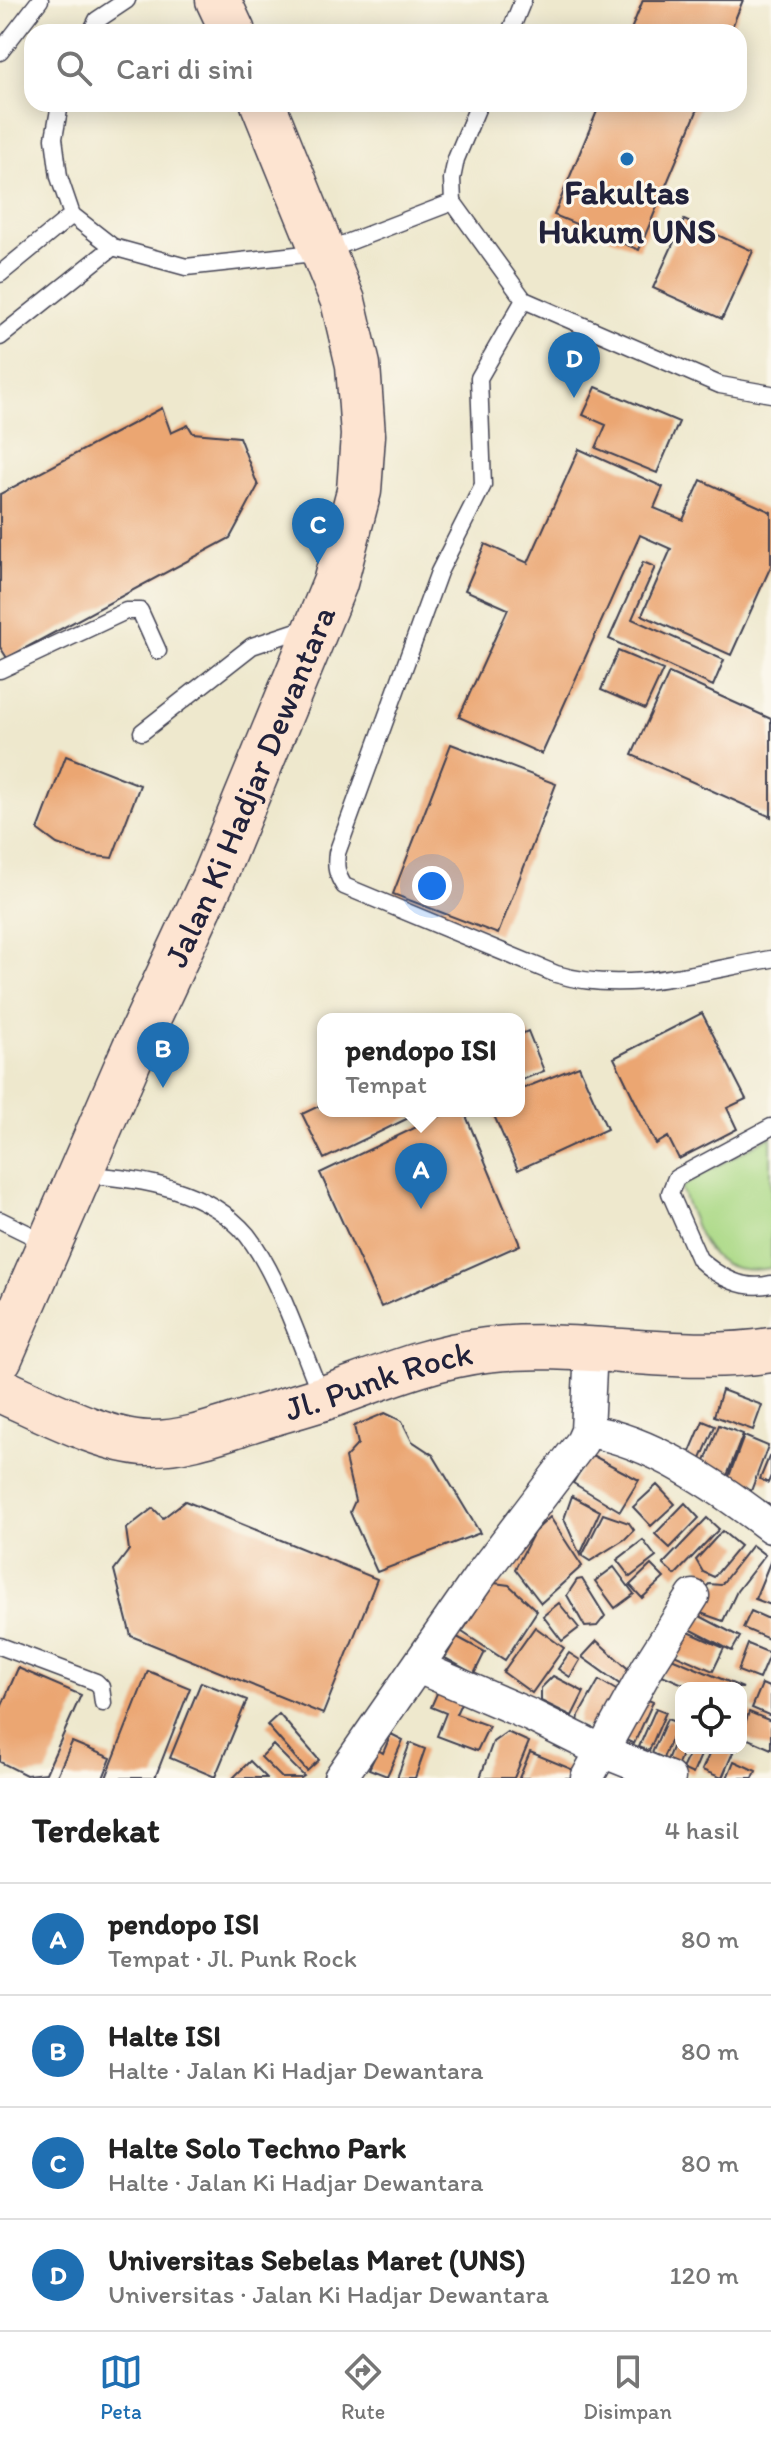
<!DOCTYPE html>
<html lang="id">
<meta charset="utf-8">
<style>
:root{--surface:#fff;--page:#f6f6f6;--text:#222;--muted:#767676;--line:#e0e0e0;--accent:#1f6fb2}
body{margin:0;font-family:Itim,sans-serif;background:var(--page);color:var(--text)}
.controls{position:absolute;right:24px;bottom:24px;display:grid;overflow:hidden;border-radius:16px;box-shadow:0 4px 20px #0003}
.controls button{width:72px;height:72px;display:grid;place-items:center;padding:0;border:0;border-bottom:2px solid var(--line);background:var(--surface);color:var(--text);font:40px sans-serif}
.you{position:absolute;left:432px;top:886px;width:28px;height:28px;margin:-20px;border:6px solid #fff;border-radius:50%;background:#1a73e8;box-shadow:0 0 0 12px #1a73e833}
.badge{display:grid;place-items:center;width:52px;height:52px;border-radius:50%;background:var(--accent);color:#fff;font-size:26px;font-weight:700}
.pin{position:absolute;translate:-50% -66px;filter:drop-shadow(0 2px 4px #0008)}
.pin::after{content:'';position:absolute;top:42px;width:28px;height:24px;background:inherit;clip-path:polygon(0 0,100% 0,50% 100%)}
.popup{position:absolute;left:317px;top:1013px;width:208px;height:104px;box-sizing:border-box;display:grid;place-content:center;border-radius:16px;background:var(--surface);filter:drop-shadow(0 2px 6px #0005);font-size:26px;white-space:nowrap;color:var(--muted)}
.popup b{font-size:30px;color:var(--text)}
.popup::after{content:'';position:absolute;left:50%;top:100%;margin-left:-16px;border:16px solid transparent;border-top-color:var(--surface)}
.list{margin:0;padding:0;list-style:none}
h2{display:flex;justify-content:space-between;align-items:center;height:104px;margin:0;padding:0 32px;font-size:34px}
h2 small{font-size:26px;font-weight:400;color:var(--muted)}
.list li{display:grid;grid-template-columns:52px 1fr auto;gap:24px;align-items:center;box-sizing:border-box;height:112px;padding:0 32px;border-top:2px solid var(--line)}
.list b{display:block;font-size:30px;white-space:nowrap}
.list p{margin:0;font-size:26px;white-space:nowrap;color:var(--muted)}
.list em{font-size:26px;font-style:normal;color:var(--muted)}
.icon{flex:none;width:44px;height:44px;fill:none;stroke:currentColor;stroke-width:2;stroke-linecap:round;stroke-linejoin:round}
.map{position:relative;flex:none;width:771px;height:1778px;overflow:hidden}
.search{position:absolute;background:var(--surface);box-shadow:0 4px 20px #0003;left:24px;right:24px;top:24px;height:88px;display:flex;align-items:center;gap:20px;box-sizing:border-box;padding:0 28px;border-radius:24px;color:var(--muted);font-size:30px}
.sheet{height:552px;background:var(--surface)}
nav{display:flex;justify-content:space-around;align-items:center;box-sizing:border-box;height:112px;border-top:2px solid var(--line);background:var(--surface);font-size:22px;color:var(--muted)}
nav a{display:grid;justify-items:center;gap:4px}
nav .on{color:var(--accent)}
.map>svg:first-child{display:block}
.green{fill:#abd986;stroke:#667e60;stroke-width:2}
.building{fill:#eba672}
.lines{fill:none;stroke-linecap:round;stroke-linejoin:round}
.lane-casing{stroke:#414051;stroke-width:19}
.street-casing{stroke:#414051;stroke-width:35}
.secondary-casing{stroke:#414051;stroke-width:47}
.lane{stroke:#fff;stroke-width:16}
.street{stroke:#fff;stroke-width:32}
.secondary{stroke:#fde4d1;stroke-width:44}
.poi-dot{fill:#1f6fb2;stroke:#fbf7ec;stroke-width:3}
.labels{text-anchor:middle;stroke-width:6;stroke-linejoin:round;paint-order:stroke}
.poi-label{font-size:34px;font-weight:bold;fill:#22223b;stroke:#fbf7ec}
.street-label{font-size:34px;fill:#22223b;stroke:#fbf7ec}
</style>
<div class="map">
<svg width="771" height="1778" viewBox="0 0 771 1778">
<rect width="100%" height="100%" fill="#fbf7ec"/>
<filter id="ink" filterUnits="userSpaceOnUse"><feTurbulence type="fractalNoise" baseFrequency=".0125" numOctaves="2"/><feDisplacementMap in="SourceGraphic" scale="16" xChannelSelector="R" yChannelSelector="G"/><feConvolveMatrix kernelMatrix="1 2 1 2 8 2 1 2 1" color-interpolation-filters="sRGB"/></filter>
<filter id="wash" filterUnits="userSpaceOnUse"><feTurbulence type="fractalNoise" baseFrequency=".006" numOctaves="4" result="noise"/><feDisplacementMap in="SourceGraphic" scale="32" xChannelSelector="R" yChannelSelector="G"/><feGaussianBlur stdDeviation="1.8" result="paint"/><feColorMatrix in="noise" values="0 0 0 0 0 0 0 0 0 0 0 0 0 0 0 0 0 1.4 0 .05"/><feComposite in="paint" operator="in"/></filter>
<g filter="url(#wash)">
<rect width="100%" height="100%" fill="#eee8cd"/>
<path class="green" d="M771,1136V1268C707,1279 700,1237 681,1188L695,1178Z"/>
<g id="blocks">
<path class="building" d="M643,0H743L730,32H630Z
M600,104H700L639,250L554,215Z
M684,220L753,251L722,319L653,288Z
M596,387L679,422L657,473L596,448L606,425L583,415Z
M162,408L171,433L188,425L193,433L239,437L258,486L230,538L7,658L0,647V494Z
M579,449L663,487L654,508L683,520L701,480L771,512V566L731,655L642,615L671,549L640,535L542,754L459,717L508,609L465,590L485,544L528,563Z
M643,562L655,567L632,619L724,660L713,686L609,639Z
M618,651L663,670L645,709L601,690Z
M669,673L771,719V817L632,755Z
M451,744L556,784L498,934L393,894Z
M66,756L140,785L112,858L88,855L57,844L38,830Z
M702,1013L746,1099L727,1108L737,1129L679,1159L668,1137L656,1144L614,1058Z
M528,1031L544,1071L519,1081V1035Z
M579,1066L607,1129L518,1170L492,1111H519V1090Z
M323,1104V1111H423L324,1159L302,1114Z
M450,1111H464L520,1245L381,1307L320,1173Z
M722,1390L762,1405L753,1430L714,1416Z
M385,1413L402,1421L412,1441L433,1455L480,1533L377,1572L350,1512L355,1501L345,1458L358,1444L354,1426Z
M703,1421L715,1426L698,1466L686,1461Z
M719,1425L743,1434L725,1481L701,1472Z
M744,1436L768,1446L751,1491L727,1482Z
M590,1454L639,1480L620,1511L573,1483Z
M769,1457L771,1458V1476L768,1483L760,1479Z
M657,1485L675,1504L651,1526L633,1507Z
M572,1496L600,1511L580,1555L564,1519Z
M185,1501L377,1579L323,1714L131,1636L114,1570L129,1550L126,1529L153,1508L163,1518Z
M685,1503L699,1518L670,1548L655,1534Z
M603,1514L629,1523L634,1530L625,1539L590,1561L582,1556Z
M550,1517L582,1566L541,1603L515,1569L534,1532Z
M707,1518L719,1529L675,1575L663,1564Z
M722,1531L740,1546L714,1577L703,1572L696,1560Z
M643,1540L656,1557L630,1577L617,1560Z
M752,1545L765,1555L737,1591L723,1621L698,1612L702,1591L709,1584L721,1585Z
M771,1560V1605L755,1599Z
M651,1565L664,1578L642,1598L630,1585Z
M614,1567L634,1594L615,1608L595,1581Z
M582,1579L605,1616L597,1626L585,1627L567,1595L577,1580Z
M494,1583L509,1585L537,1611L505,1660L462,1632Z
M559,1603L579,1628L562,1641L543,1616Z
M751,1611L771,1620V1640L743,1628Z
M694,1613L740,1637L732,1651L686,1627Z
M535,1627L564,1648L532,1693L503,1672Z
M684,1630L724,1648L713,1671L674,1654Z
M457,1637L485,1652L474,1674L445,1658Z
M597,1641L635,1675L625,1688L582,1657Z
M748,1644L770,1653L759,1679L738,1671Z
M569,1653L580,1660L570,1677L558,1669Z
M669,1657L743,1688H692L662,1675Z
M18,1668L81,1695L46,1773L26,1775L0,1762V1710Z
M148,1671L190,1688L155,1778H106Z
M553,1676L584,1692L572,1716L541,1701V1688Z
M599,1680L623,1694L603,1729H593L578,1723L579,1715Z
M201,1682L247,1700L215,1777L170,1758Z
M762,1684L771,1688V1716L752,1708Z
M438,1691L462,1701L456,1714L489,1726L477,1751L437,1736L446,1713L431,1707Z
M639,1696L653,1702L634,1744L620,1737Z
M656,1708L666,1712L649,1751L639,1747Z
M749,1712L771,1721V1749L741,1736Z
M279,1714L319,1760L307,1771L267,1725Z
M667,1719L678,1723L663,1758L652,1753Z
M681,1724V1748H684L677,1767L666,1763Z
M507,1732L529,1742L514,1778H480L493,1742Z
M391,1734L403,1740L387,1776L369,1769L378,1750L383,1753Z
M72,1742L111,1758L103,1778H56Z
M410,1743L425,1749L415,1778H397Z
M273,1745L304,1776L301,1778H282L261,1757Z
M692,1748H704L693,1774L682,1769Z
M712,1748L734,1750L722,1778L702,1770Z
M530,1752L576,1771L573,1778H519Z
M250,1761L267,1778H233Z
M734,1761L756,1771L753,1778H727Z"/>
</g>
</g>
<g filter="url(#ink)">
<use href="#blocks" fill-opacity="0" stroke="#414051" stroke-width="2"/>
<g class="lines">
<g class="lane-casing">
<path id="lane" d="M91,32L97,20L127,0
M510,32L523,0
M0,52L40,0
M60,104L54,138L59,177L72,215L113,247L186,267L323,252L453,202
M479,104L456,159L452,179L453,202L524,300L720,385L771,394
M0,274L72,215
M524,300L479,378L483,485L439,572L337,853C335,867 337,875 344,886L556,974C625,995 702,971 771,959
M0,337L113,247
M0,670L126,611H140L158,651
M142,732L252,646L312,626
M771,1127L676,1178L670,1193L699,1259C718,1277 744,1291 771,1284
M84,1175C141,1178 208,1189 247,1235C278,1274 302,1350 322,1397
M0,1220L49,1244
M0,1646L96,1682L101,1687L103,1703"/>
</g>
<g class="street-casing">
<path id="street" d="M587,1431C651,1440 720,1488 771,1527
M418,1667L532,1716L602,1751L669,1778
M340,1778L480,1576L582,1442L587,1431L591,1349
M587,1778L648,1667L693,1596"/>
</g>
<g class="secondary-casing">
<g id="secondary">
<path d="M218,0L233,32"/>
<path id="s1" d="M0,1358L134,1049L213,879L335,583L359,491L363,435L358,365L343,301L263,104"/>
<path id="s2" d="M0,1390C41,1408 104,1442 148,1443C182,1444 217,1431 248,1421C273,1413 299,1406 324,1398C378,1379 429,1357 486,1350C581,1339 677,1365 771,1350"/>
</g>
</g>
<use href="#lane" class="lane"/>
<use href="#street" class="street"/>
<use href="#secondary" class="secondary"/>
</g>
</g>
<circle class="poi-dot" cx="627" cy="159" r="8"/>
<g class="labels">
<g class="poi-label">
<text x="627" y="204">Fakultas<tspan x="627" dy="39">Hukum UNS</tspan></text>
</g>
<g class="street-label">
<text dy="12" stroke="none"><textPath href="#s1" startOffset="624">Jalan Ki Hadjar Dewantara</textPath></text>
<text dy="12" stroke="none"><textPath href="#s2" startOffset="398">Jl. Punk Rock</textPath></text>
</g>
</g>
</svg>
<div class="controls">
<button><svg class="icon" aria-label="locate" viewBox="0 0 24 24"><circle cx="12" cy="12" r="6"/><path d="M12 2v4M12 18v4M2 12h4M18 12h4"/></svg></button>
</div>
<div class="you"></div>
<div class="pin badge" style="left:421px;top:1209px">A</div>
<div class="popup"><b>pendopo ISI</b>Tempat</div>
<div class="pin badge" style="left:163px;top:1088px">B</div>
<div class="pin badge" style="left:318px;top:564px">C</div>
<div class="pin badge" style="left:574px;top:398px">D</div>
<div class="search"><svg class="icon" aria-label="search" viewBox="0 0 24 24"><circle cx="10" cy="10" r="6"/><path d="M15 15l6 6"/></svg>Cari di sini</div>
</div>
<section class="sheet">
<h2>Terdekat<small>4 hasil</small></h2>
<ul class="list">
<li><span class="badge">A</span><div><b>pendopo ISI</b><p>Tempat · Jl. Punk Rock</p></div><em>80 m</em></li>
<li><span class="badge">B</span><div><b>Halte ISI</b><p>Halte · Jalan Ki Hadjar Dewantara</p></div><em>80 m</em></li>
<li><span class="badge">C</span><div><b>Halte Solo Techno Park</b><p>Halte · Jalan Ki Hadjar Dewantara</p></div><em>80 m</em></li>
<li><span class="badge">D</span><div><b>Universitas Sebelas Maret (UNS)</b><p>Universitas · Jalan Ki Hadjar Dewantara</p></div><em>120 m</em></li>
</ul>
</section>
<nav>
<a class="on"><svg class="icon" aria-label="map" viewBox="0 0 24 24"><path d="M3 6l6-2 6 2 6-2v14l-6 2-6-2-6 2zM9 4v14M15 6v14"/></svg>Peta</a>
<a><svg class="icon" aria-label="directions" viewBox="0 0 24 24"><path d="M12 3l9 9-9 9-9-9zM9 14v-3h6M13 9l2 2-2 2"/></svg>Rute</a>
<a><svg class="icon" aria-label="saved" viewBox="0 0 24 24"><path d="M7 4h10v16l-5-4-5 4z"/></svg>Disimpan</a>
</nav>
